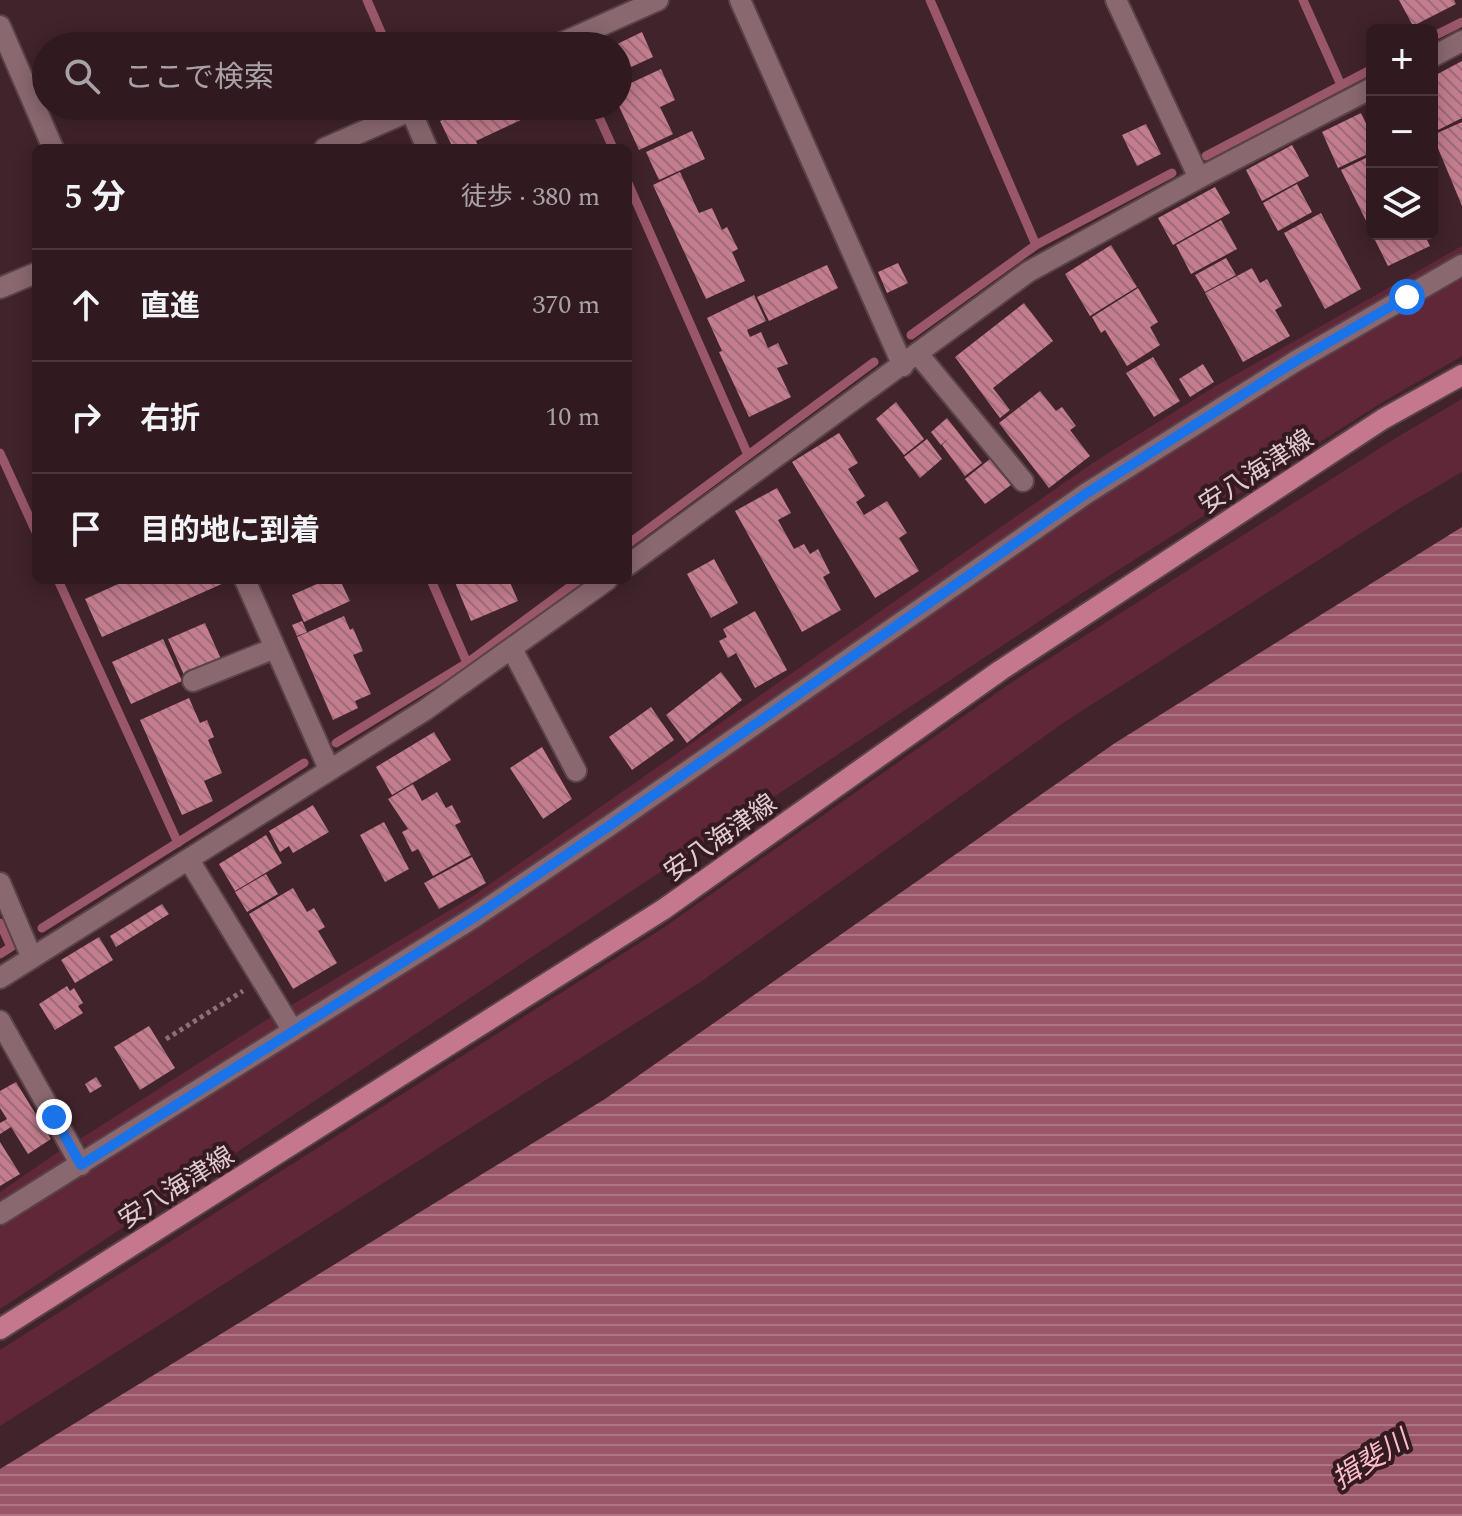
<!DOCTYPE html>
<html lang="ja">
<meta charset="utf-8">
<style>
:root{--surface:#301a20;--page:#382329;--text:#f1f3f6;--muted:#a8a1a5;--line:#4b383e}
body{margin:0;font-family:Spectral,"Noto Sans JP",serif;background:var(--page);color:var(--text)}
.controls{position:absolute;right:24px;top:24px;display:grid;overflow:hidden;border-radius:12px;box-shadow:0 4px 20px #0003}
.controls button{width:72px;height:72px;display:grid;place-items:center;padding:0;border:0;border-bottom:2px solid var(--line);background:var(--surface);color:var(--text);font:40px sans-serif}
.stop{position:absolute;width:24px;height:24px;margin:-18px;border:6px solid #1a73e8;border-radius:50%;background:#fff}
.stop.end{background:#1a73e8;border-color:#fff;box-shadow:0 2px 8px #0008}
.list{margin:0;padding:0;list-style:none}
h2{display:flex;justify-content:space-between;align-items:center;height:104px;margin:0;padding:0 32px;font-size:34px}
h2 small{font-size:26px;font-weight:400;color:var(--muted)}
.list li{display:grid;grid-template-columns:52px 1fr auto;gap:24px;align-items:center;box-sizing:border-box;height:112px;padding:0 32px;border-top:2px solid var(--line)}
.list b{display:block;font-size:30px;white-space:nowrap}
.list em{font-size:26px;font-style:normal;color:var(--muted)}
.icon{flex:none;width:44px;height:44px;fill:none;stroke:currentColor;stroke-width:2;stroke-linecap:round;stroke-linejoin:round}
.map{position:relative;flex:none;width:1462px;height:1516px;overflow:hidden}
.search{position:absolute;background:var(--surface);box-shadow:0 4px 20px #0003;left:32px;top:32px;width:600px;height:88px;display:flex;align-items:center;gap:20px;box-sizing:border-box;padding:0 28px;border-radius:44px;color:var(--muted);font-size:30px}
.panel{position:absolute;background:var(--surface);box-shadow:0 4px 20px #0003;left:32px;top:144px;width:600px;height:440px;border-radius:12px}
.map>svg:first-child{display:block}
.green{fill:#5f2738}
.water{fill:url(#water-rules)}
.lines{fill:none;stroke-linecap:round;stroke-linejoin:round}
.stream{stroke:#995769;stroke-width:9}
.building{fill:url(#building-back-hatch)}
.minor-casing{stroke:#594248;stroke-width:24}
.major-casing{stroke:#594248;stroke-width:24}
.path{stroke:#897177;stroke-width:5;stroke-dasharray:4 4;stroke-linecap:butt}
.minor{stroke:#8a6870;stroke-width:20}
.major{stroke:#c5788d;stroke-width:20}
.route{stroke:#1a73e8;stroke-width:10}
.labels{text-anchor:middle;stroke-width:8;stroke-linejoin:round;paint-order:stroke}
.street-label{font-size:26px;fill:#e0ccd0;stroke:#351a21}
.water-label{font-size:28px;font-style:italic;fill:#f8bcca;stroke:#351a21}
</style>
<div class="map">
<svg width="1462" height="1516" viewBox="0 0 1462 1516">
<defs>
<pattern id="water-rules" width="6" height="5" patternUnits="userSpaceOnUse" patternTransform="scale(2)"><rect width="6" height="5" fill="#995769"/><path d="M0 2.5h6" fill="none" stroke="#ac7684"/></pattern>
<pattern id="building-back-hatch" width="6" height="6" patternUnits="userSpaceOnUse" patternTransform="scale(2)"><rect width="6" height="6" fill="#c37d8f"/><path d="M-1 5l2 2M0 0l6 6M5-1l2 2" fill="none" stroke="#9d6a77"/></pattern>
</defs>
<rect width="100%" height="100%" fill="#40232b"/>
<path class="green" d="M1462,246V263L1295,354L475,908L296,1016L290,1006L470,898L1094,462L1219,384Z
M1462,276V356L1383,402L1079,595L0,1309V1225L472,927L1089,502L1298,371Z
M1462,399V472L1402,507L1066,721L699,983L0,1426V1350L663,928L1012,682L1399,436Z
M274,1015L281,1027L91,1147L83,1144L80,1139Z
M61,1150L66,1155L63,1165L0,1204V1192Z"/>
<path class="water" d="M1462,527V1516H0V1469L605,1099L1115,743Z"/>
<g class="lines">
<path class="stream" d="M367,0L387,46
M930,0L1036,245
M1303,0L1341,85
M1432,37L1462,22
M594,106L613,148
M1206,156L1372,69
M628,183L748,455
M911,335L1036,245L1172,173
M0,453L36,532
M628,544L874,362
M58,580L178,843
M431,580L467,663
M336,743L467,663L579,580
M0,923L11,947L0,954
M42,928L304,763"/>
</g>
<path class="building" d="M1399,0H1454L1456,4L1413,26Z
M642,32L653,57L618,73V46H613Z
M1462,61V118L1432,133V77Z
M661,69L675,100L660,107L673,134L639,150L618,104V89Z
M471,106H522L527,117L476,141L479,148H453L440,121Z
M1361,113L1372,136V152L1338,168L1322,132Z
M1462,122V206L1435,141L1437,140L1435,134Z
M1146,124L1161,154L1137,166L1122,135Z
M692,131L705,159L659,180L646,152Z
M1292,145L1309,176L1262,201L1246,170Z
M1372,155V233L1341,170Z
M680,172L699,213L712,208L722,230L727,227L738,249L732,252L745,281L706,299L653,185Z
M1297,184L1312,212L1278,231L1263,203Z
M1215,187L1230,213L1173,245L1158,218Z
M1321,213L1361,289L1325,309L1284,233Z
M1221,220L1237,249L1191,274L1176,245Z
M1372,234H1424L1430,246L1388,266Z
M1111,245L1137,287L1090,316L1065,274Z
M1226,258L1236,275L1205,292L1195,275Z
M898,263L908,283L887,293L878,272Z
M827,265L838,288L769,321L757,297Z
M1252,268L1260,283L1267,279L1282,306L1275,310L1290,336L1243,362L1205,293Z
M1138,288L1158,322L1150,327L1160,345L1127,366L1105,330L1101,333L1092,317Z
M754,295L766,321L747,330L750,337L761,332L768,348L778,343L788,364L777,368L791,397L749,417L719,352L722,351L707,318Z
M1024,303L1053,341L993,388L1010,410L1000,418L955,357Z
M1153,357L1180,401L1154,417L1126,373Z
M1203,364L1214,382L1190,397L1179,379Z
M1040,391L1056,411L1062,407L1076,426L1070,430L1090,456L1049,488L999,423Z
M896,402L924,439L904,455L876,419Z
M947,418L982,463L965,476L942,445L949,438L941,445L931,432Z
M839,433L858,463L848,469L865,496L856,502L864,515L887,501L907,533L899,538L919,571L875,598L792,462Z
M927,439L942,459L920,478L904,457Z
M990,459L1011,485L985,504L965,479Z
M777,488L791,513L778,520L794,549L804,544L810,554L818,549L830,573L823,577L841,610L802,632L735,511Z
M714,559L738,603L711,618L687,574Z
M127,580H223L224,583L102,637L85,599Z
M326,580H340L350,601L304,622L292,595Z
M454,580H509L518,601L471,621Z
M755,611L787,670L755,688L736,653L728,658L719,641L727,637L723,629Z
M344,616L350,630L353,628L363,651L353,655L371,694L355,701L358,708L333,720L297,637Z
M302,621L307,632L297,636L292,625Z
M205,623L221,659L184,675L168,639Z
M163,639L182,681L131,704L112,662Z
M721,672L742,700L687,743L666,715Z
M189,698L200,723L207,720L214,737L208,740L222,773L204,781L213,801L182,815L140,720Z
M651,707L674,740L632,770L609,737Z
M434,732L451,760L392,795L376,767Z
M542,747L572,799L543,819L510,768Z
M413,784L422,801L437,792L446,808L452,805L461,822L455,825L471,855L433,876L418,849L412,852L402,832L408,829L388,799Z
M313,805L329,832L293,853L289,846L280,852L269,831Z
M384,822L409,869L385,882L360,835Z
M266,835L282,863L235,891L219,864Z
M472,857L486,883L439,909L424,883Z
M266,874L278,894L247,912L235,892Z
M293,888L307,912L314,908L325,927L318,931L337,963L293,989L249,914Z
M162,904L169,914L116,947L110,936Z
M99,937L113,960L75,983L61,960Z
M67,986L70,991L74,988L83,1003L78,1006L83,1013L55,1030L39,1004Z
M149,1026L175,1068L140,1090L114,1047Z
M96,1077L102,1086L90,1093L85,1084Z
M16,1082L51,1139L28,1154L11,1127L0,1134V1123L7,1119L0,1108V1091Z
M0,1142L20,1174L0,1186Z"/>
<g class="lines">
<g class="minor-casing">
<path id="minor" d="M740,0L903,366
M1116,0L1199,178
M0,26L53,148
M555,46L658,0
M1432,57L1462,41
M411,111L427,148
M325,148L421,106
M0,288L36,273
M918,354L1023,481
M628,565L1028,272L1199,178L1372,88
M245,580L329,769
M512,649L576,771
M193,681L275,648
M189,860L293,1031
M0,883L32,958
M0,978L425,710L607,580
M0,1021L81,1165
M0,1214L473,918L609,826L1087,493L1296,361L1462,265"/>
</g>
<g class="major-casing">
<path id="major" d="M0,1329L664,909L1001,670L1383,419L1462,375"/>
</g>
<path class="path" d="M166,1039L243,991"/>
<use href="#minor" class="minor"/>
<use href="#major" class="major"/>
</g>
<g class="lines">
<path class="route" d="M54,1117L81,1165L473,918L609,826L1087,493L1296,361L1407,297"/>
</g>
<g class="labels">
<g class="street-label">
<text transform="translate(1256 471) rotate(-33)" y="9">安八海津線</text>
<text transform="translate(720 837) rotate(-35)" y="9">安八海津線</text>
<text transform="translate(176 1187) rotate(-32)" y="9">安八海津線</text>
</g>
<g class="water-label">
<text transform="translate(1370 1459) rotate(-32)" y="10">揖斐川</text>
</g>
</g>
</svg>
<div class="controls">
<button>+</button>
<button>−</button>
<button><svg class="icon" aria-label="layers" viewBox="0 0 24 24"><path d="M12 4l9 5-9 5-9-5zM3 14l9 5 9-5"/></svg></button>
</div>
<div class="stop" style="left:1407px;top:297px"></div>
<div class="stop end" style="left:54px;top:1117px"></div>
<div class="search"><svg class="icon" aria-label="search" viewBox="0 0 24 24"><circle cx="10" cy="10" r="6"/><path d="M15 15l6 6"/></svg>ここで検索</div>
<section class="panel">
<h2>5 分<small>徒歩 · 380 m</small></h2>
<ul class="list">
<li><svg class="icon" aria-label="ahead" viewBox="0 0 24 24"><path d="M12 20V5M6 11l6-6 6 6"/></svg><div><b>直進</b></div><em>370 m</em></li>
<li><svg class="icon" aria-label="right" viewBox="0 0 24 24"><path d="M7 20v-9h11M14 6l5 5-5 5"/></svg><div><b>右折</b></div><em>10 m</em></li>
<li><svg class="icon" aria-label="arrive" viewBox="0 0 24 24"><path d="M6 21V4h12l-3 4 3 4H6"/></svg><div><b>目的地に到着</b></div></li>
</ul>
</section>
</div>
